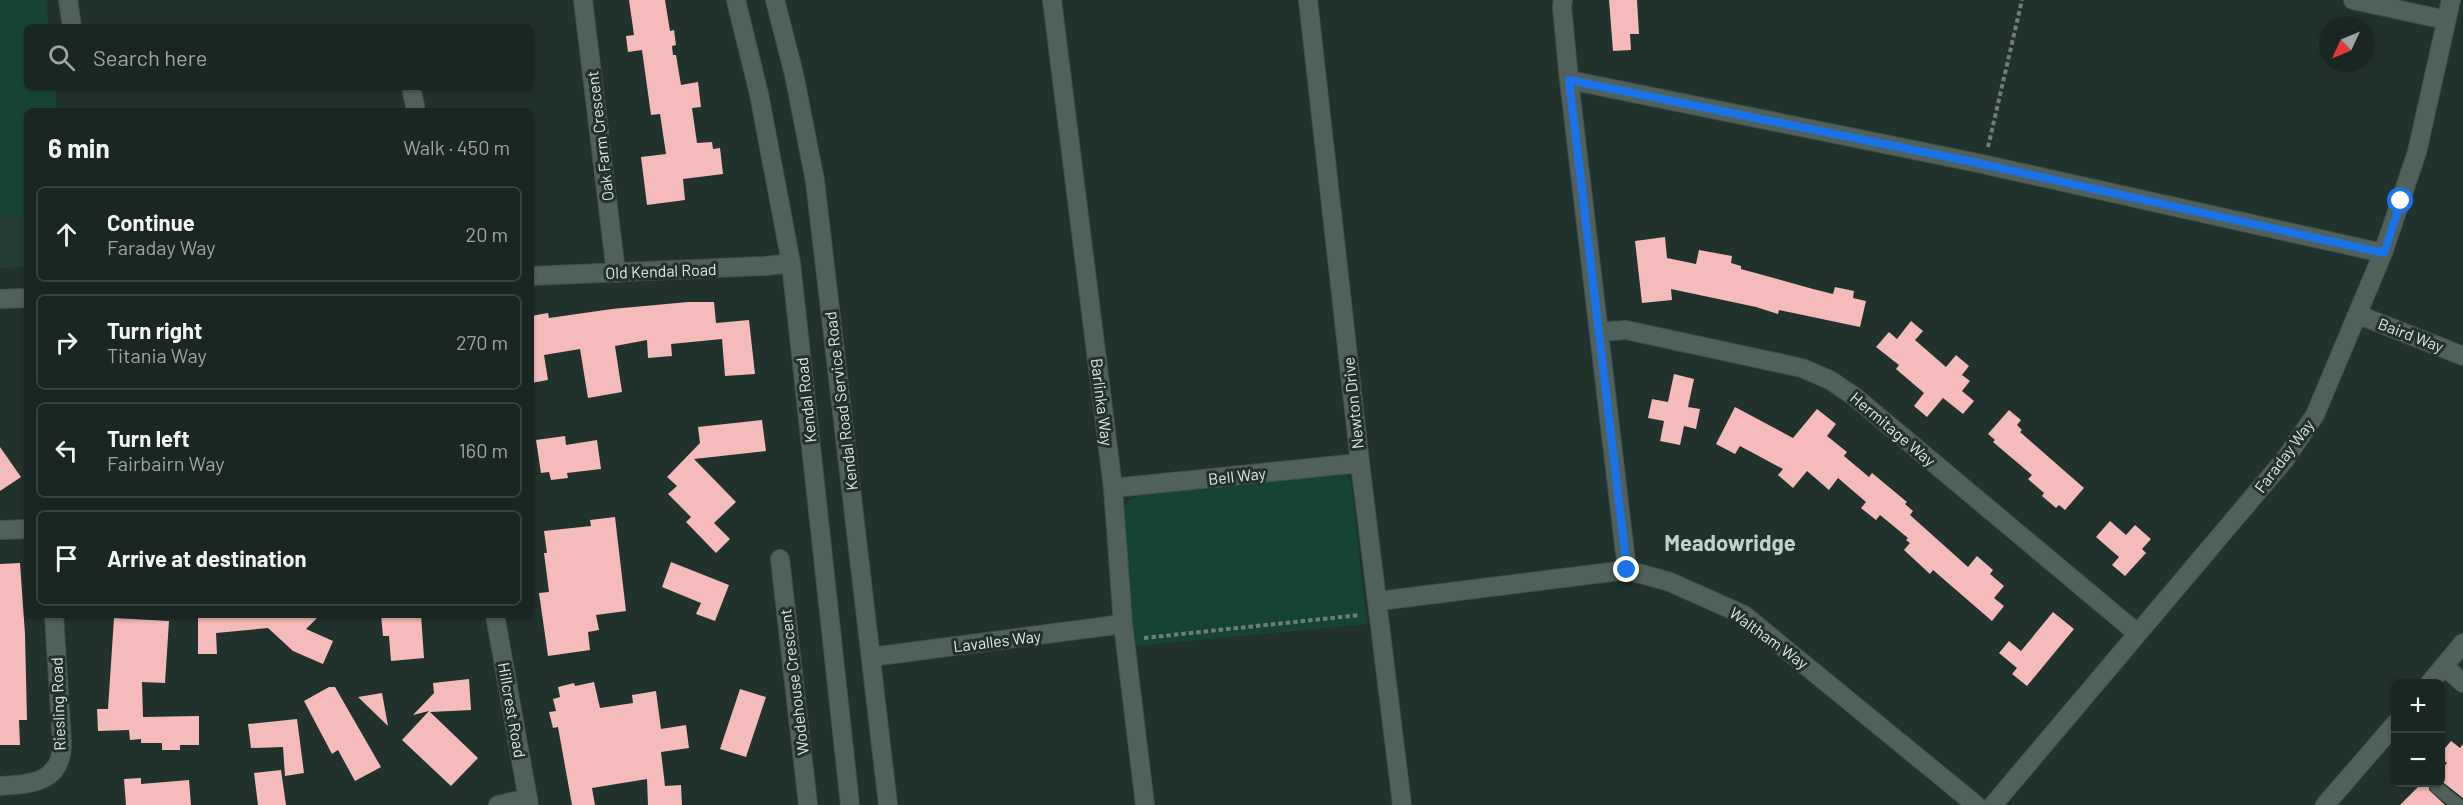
<!DOCTYPE html>
<meta charset="utf-8">
<style>
:root{--surface:#192621;--page:#222e2a;--text:#f1f3f6;--muted:#9fa5a5;--line:#37433f}
body{margin:0;font-family:Barlow,sans-serif;background:var(--page);color:var(--text)}
.controls{position:absolute;right:18px;bottom:18px;display:grid;overflow:hidden;border-radius:9px;box-shadow:0 2px 4px #0004}
.controls button{width:54px;height:54px;display:grid;place-items:center;padding:0;border:0;border-bottom:2px solid var(--line);background:var(--surface);color:var(--text);font:30px sans-serif}
.compass{position:absolute;left:2319px;top:18px;width:54px;height:54px;border-radius:50%;background:var(--surface);box-shadow:0 2px 4px #0004;rotate:226deg}
.stop{position:absolute;width:18px;height:18px;margin:-14px;border:4px solid #1a73e8;border-radius:50%;background:#fff}
.stop.end{background:#1a73e8;border-color:#fff;box-shadow:0 2px 6px #0008}
.list{margin:0;padding:0;list-style:none}
h2{display:flex;justify-content:space-between;align-items:center;height:78px;margin:0;padding:0 24px;font-size:26px}
h2 small{font-size:20px;font-weight:400;color:var(--muted)}
.list li{display:grid;grid-template-columns:39px 1fr auto;gap:18px;align-items:center;box-sizing:border-box;height:96px;margin:0 12px 12px;padding:0 12px;border:2px solid var(--line);border-radius:9px}
.list b{display:block;font-size:22px;white-space:nowrap}
.list p{margin:0;font-size:20px;white-space:nowrap;color:var(--muted)}
.list em{font-size:20px;font-style:normal;color:var(--muted)}
.icon{flex:none;width:33px;height:33px;fill:none;stroke:currentColor;stroke-width:2;stroke-linecap:round;stroke-linejoin:round}
.map{position:relative;flex:none;width:2463px;height:805px;overflow:hidden}
.search{position:absolute;background:var(--surface);box-shadow:0 2px 4px #0004;left:24px;top:24px;width:510px;height:66px;display:flex;align-items:center;gap:15px;box-sizing:border-box;padding:0 21px;border-radius:9px;color:var(--muted);font-size:22px}
.panel{position:absolute;background:var(--surface);box-shadow:0 2px 4px #0004;left:24px;top:108px;width:510px;height:510px;border-radius:9px}
.map>svg:first-child{display:block}
.built{fill:#233c33}
.green{fill:#154436}
.building{fill:#f5baba}
.lines{fill:none;stroke-linecap:round;stroke-linejoin:round}
.lane-casing{stroke:#41504a;stroke-width:14}
.street-casing{stroke:#41504a;stroke-width:20}
.secondary-casing{stroke:#41504a;stroke-width:20}
.path{stroke:#707e79;stroke-width:4;stroke-dasharray:4.5 3;stroke-linecap:butt}
.lane{stroke:#4f615a;stroke-width:12}
.street{stroke:#4f615a;stroke-width:18}
.secondary{stroke:#4f615a;stroke-width:18}
.route{stroke:#1a73e8;stroke-width:8}
.labels{text-anchor:middle;stroke-width:6;stroke-linejoin:round;paint-order:stroke}
.street-label{font-size:16px;fill:#dee8e4;stroke:#21322c}
.district-label{font-size:22px;font-weight:bold;fill:#bed2ca;stroke:#21322c}
</style>
<div class="map">
<svg width="2463" height="805" viewBox="0 0 2463 805">
<rect width="100%" height="100%" fill="#21322c"/>
<path class="built" d="M0,0H46L49,27H27V87H55L57,111H27V267L0,268Z"/>
<path class="green" d="M0,0H46L49,27H27V87H55L57,111H27V214L0,216Z
M1332,471L1345,473L1351,481L1367,624L1136,646L1125,640L1122,509L1130,500L1143,495Z"/>
<path class="building" d="M629,0H665L670,31L674,30L676,45L672,46L673,55H676L681,85L698,82L701,107L692,108L697,143L712,142L713,149L720,148L723,174L683,179L685,200L647,205L641,157L666,154L660,114L651,115L642,50L628,52L626,36L634,35Z
M1609,0H1637L1639,34H1630L1631,50L1613,51Z
M1665,237L1667,258L1696,264L1699,250L1732,256L1731,263L1741,266V269L1813,289L1833,294L1835,287L1854,291L1853,298L1866,301L1860,327L1779,310L1778,314L1756,307L1671,289L1672,300L1642,303L1635,241Z
M688,302H714L716,323L749,320L755,374L725,376L722,339L671,344L672,356L648,358L647,340L615,346L622,392L588,398L580,349L544,355L548,380L531,383V316L548,313L549,318L612,309Z
M1911,321L1923,331L1915,340L1946,367L1956,355L1969,366L1962,375L1970,381L1962,391L1974,401L1963,414L1943,398L1927,417L1914,406L1924,393L1896,369L1899,365L1876,347L1889,332L1897,339Z
M1674,374L1694,379L1688,407L1700,409L1696,429L1684,426L1680,445L1660,441L1664,421L1648,418L1652,399L1668,402Z
M1735,407L1793,438L1817,409L1836,424L1827,436L1847,452L1844,456L1869,477L1872,473L1907,502L1905,504L1913,511L1910,515L1968,567L1977,556L1993,570L1990,574L2004,586L1994,598L2004,606L1992,621L1933,570L1930,574L1904,550L1910,543L1906,540L1908,538L1880,515L1876,520L1861,508L1866,502L1838,478L1829,490L1807,471L1793,488L1778,475L1783,469L1740,446L1735,454L1716,444Z
M2009,410L2021,420L2017,425L2022,430L2020,432L2084,488L2065,510L2059,505L2056,508L2042,496L2044,493L2028,479L2032,475L1993,442L1995,440L1988,434Z
M762,420L766,451L694,459L736,502L714,523L730,539L716,553L686,522L691,517L668,494L677,486L667,477L700,443L698,427Z
M565,436L566,445L597,440L601,469L567,473L568,478L551,480L549,472L541,473L536,440Z
M0,447L21,477L0,491Z
M615,517L626,611L596,615L599,630L588,632L590,650L548,656L539,593L549,592L544,553H547L544,531L591,526L590,520Z
M2110,521L2126,535L2135,525L2151,539L2142,549L2146,553L2125,576L2112,565L2119,557L2096,537Z
M671,562L729,585L715,621L696,614L701,603L662,587Z
M20,563L25,634L27,720H19L20,745H0V564Z
M2053,612L2074,629L2027,686L2012,674L2017,668L1999,653L2009,641L2021,651Z
M198,615H320L306,629L333,641L323,664L293,651L268,628L216,633L217,654H198Z
M381,615H421L424,658L391,661L389,636H383Z
M114,618L169,621L165,683L142,682L143,717L199,716V745H180V750H162V743H141V739L130,740L129,730L98,731L97,709H108Z
M469,679L471,710L430,712L478,758L451,786L402,740L429,711L413,715L434,693L433,683Z
M594,682L600,708L633,703L632,695L656,691L661,729L686,725L689,748L661,752L665,786L681,785L682,805H648L647,779L592,788L595,805H572L558,727L553,728L549,712L556,711L553,699L560,697L558,687L574,683L575,686Z
M329,687H335L381,767L355,781L338,750L332,754L304,701Z
M740,689L766,697L746,757L720,749Z
M382,693L388,726L358,697Z
M297,719L304,773L285,776L283,747L251,748L248,724Z
M2451,741L2460,748L2463,744V798L2440,780V771L2447,763L2440,757V754Z
M281,770L286,805H258L254,773Z
M141,778V784L189,780L191,805H126L124,779Z
M2422,783H2429V790L2445,805H2400Z"/>
<g class="lines">
<g class="lane-casing">
<path id="lane" d="M2436,787L2458,805"/>
</g>
<g class="street-casing">
<path id="street" d="M68,0L72,27
M583,0L616,273
M775,0L794,74L815,181L888,805
M1052,0L1113,488L1123,624L1145,805
M1308,0L1360,463L1402,805
M1563,0L1562,7L1569,80L1627,570
M2353,0L2446,20
M1569,80L1973,162L2383,253
M411,87L416,111
M531,276L765,266L791,263
M0,299L27,298
M2359,315L2463,356
M1599,332L1626,330L1802,368L1830,380L1855,397L2137,633
M1113,488L1360,463
M0,530L27,529
M780,559L808,805
M1379,601L1627,570L1670,582L1744,615L1976,805
M495,615L529,805
M871,657L1123,624
M2444,666L2463,683
M2429,684L2463,643
M0,786C31,784 62,783 62,743L54,615
M498,805L528,798
M1993,805L2286,458L2315,415L2383,253L2417,152L2451,0
M2325,805L2396,723"/>
</g>
<g class="secondary-casing">
<path id="secondary" d="M736,0L759,94L791,263L850,805"/>
</g>
<path class="path" d="M1988,147L2022,0
M1144,638L1360,615"/>
<use href="#lane" class="lane"/>
<use href="#street" class="street"/>
<use href="#secondary" class="secondary"/>
</g>
<g class="lines">
<path class="route" d="M1627,570L1569,80L1973,162L2384,253L2401,201"/>
</g>
<g class="labels">
<g class="street-label">
<text transform="translate(600 136) rotate(-97)" y="6">Oak Farm Crescent</text>
<text transform="translate(661 271) rotate(-2)" y="6">Old Kendal Road</text>
<text transform="translate(2411 335) rotate(21)" y="6">Baird Way</text>
<text transform="translate(806 400) rotate(-96)" y="6">Kendal Road</text>
<text transform="translate(841 401) rotate(-97)" y="6">Kendal Road Service Road</text>
<text transform="translate(1102 402) rotate(83)" y="6">Barlinka Way</text>
<text transform="translate(1353 403) rotate(-96)" y="6">Newton Drive</text>
<text transform="translate(1893 429) rotate(40)" y="6">Hermitage Way</text>
<text transform="translate(2284 456) rotate(-53)" y="6">Faraday Way</text>
<text transform="translate(1237 476) rotate(-6)" y="6">Bell Way</text>
<text transform="translate(1769 638) rotate(36)" y="6">Waltham Way</text>
<text transform="translate(997 641) rotate(-7)" y="6">Lavalles Way</text>
<text transform="translate(794 682) rotate(-97)" y="6">Wodehouse Crescent</text>
<text transform="translate(58 704) rotate(-92)" y="6">Riesling Road</text>
<text transform="translate(512 710) rotate(80)" y="6">Hillcrest Road</text>
</g>
<g class="district-label">
<text x="1730" y="551">Meadowridge</text>
</g>
</g>
</svg>
<div class="controls">
<button>+</button>
<button>−</button>
</div>
<svg class="compass" viewBox="-18 -18 36 36"><path d="M0-13l5 13h-10z" fill="#e53935"/><path d="M0 13l5-13h-10z" fill="#9fa5a5"/></svg>
<div class="stop" style="left:2401px;top:201px"></div>
<div class="stop end" style="left:1627px;top:570px"></div>
<div class="search"><svg class="icon" aria-label="search" viewBox="0 0 24 24"><circle cx="10" cy="10" r="6"/><path d="M15 15l6 6"/></svg>Search here</div>
<section class="panel">
<h2>6 min<small>Walk · 450 m</small></h2>
<ul class="list">
<li><svg class="icon" aria-label="ahead" viewBox="0 0 24 24"><path d="M12 20V5M6 11l6-6 6 6"/></svg><div><b>Continue</b><p>Faraday Way</p></div><em>20 m</em></li>
<li><svg class="icon" aria-label="right" viewBox="0 0 24 24"><path d="M7 20v-9h11M14 6l5 5-5 5"/></svg><div><b>Turn right</b><p>Titania Way</p></div><em>270 m</em></li>
<li><svg class="icon" aria-label="left" viewBox="0 0 24 24"><path d="M17 20v-9H6M10 6l-5 5 5 5"/></svg><div><b>Turn left</b><p>Fairbairn Way</p></div><em>160 m</em></li>
<li><svg class="icon" aria-label="arrive" viewBox="0 0 24 24"><path d="M6 21V4h12l-3 4 3 4H6"/></svg><div><b>Arrive at destination</b></div></li>
</ul>
</section>
</div>
